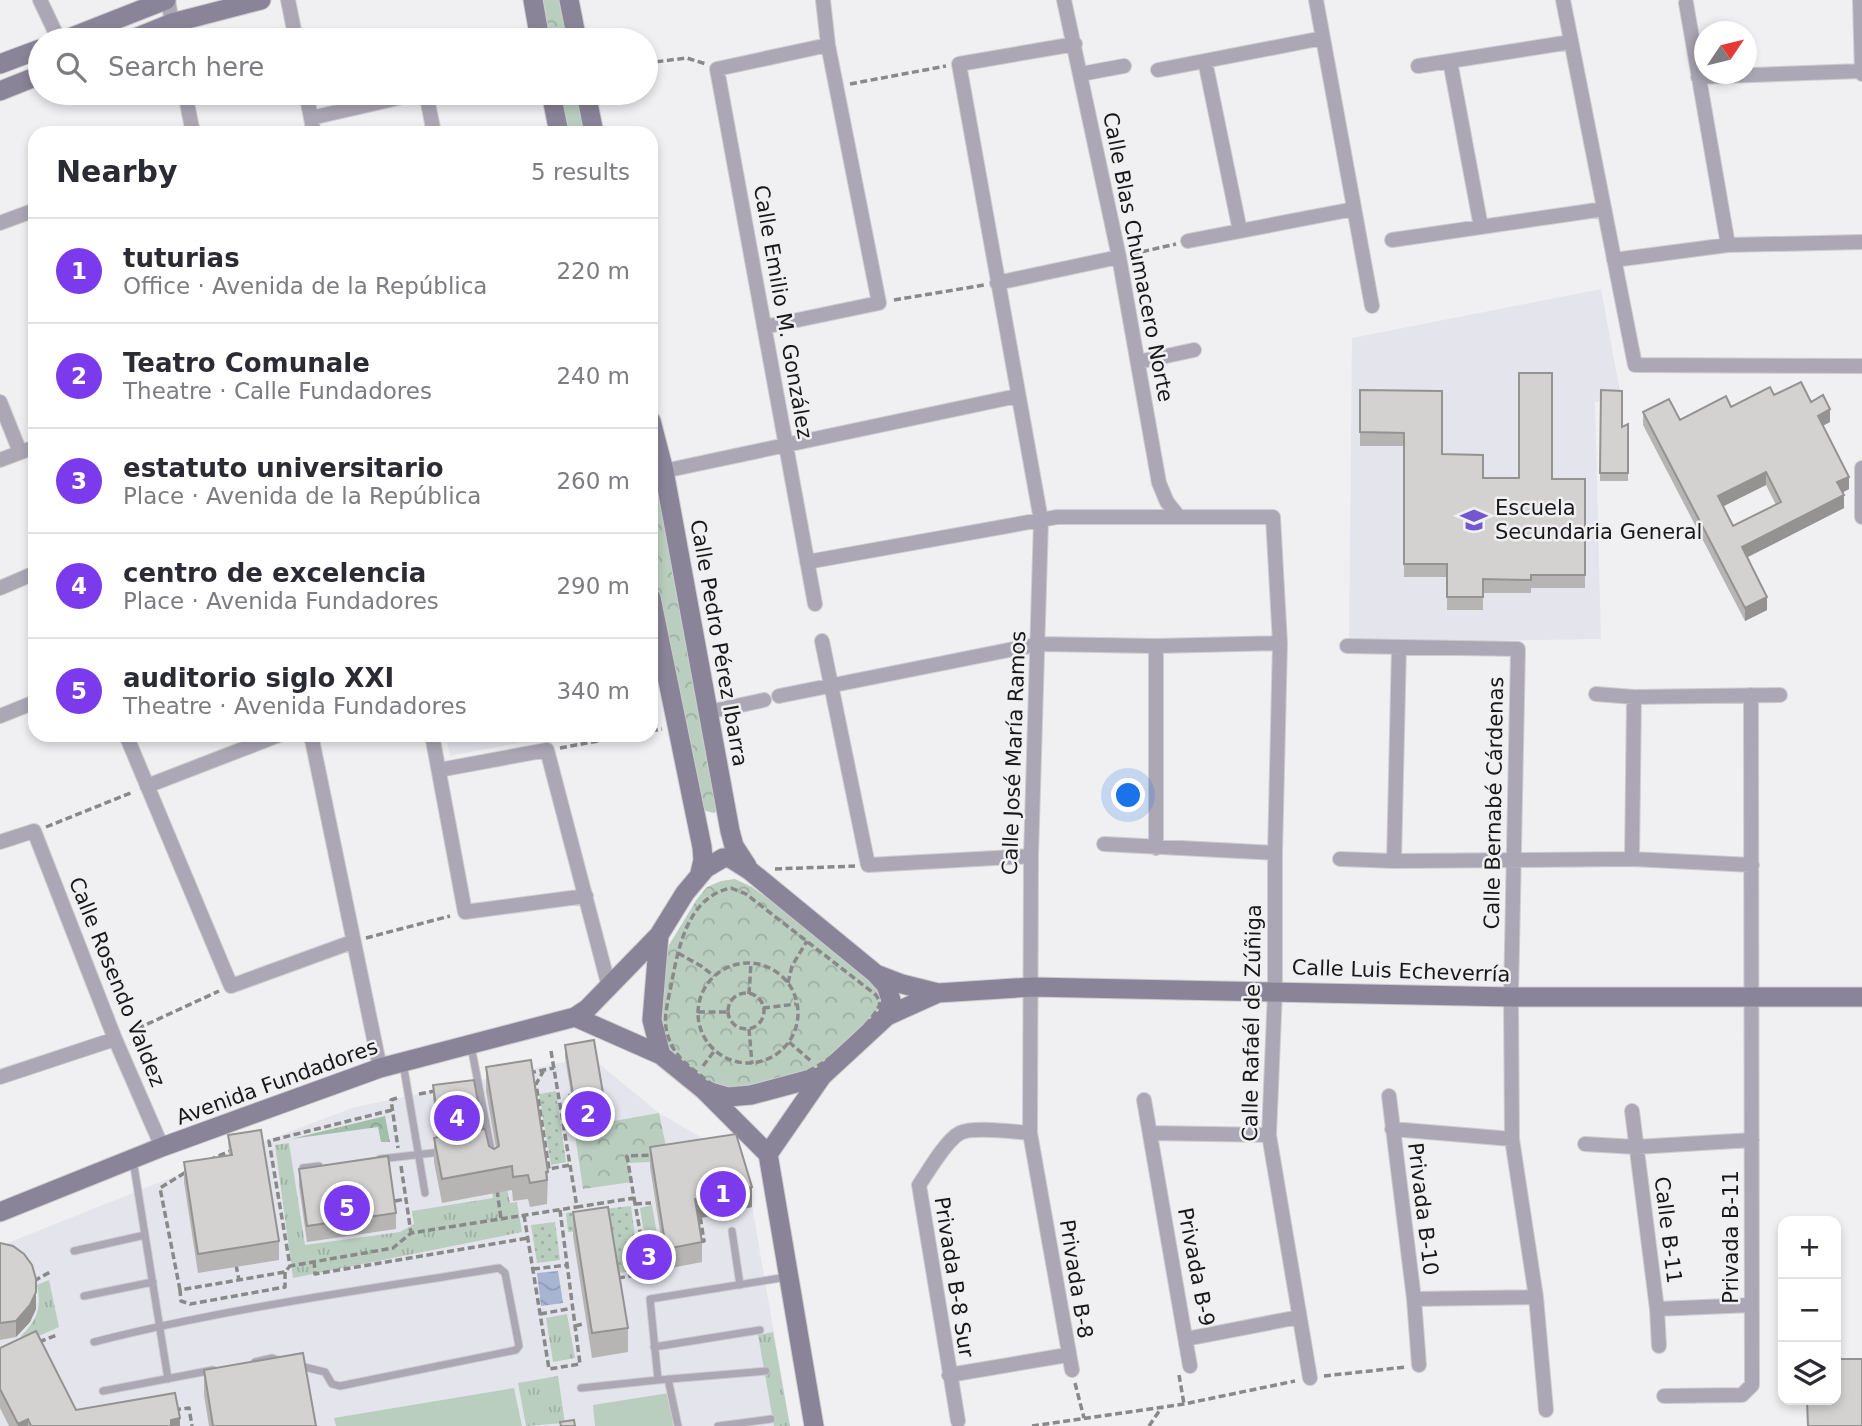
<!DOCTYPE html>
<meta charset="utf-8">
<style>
:root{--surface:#fff;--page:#f7f7f7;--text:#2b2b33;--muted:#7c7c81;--line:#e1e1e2;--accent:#7c3aed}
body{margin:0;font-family:"DejaVu Sans",sans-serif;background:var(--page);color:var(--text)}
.controls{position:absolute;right:21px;bottom:21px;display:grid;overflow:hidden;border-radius:14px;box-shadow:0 4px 10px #0003}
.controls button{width:63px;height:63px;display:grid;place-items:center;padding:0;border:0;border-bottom:2px solid var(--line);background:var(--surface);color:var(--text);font:35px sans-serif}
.compass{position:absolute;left:1694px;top:21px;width:63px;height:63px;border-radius:50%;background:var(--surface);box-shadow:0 4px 10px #0003;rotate:55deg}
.you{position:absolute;left:1129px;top:796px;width:24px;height:24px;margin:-18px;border:5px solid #fff;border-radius:50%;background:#1a73e8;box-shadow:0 0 0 10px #1a73e833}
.badge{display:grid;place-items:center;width:46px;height:46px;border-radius:50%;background:var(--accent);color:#fff;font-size:23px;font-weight:700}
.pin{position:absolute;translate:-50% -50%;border:4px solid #fff;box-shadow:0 2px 7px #0006}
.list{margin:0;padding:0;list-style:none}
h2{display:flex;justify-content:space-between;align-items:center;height:91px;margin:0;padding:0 28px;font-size:30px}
h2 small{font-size:23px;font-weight:400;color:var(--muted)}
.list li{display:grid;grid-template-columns:46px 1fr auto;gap:21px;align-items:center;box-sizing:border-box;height:105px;padding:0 28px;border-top:2px solid var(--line)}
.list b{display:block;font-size:26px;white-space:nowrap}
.list p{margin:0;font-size:23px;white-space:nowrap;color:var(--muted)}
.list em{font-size:23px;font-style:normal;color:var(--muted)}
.icon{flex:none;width:38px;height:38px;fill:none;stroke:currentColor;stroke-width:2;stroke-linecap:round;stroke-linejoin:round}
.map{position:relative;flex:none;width:1862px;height:1426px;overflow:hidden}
.search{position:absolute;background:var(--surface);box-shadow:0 4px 10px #0003;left:28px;top:28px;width:630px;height:77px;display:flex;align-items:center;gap:18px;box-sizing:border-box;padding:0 24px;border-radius:38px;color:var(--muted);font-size:26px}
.panel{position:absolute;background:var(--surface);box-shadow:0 4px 10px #0003;left:28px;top:126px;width:630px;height:616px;border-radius:21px}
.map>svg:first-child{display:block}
.built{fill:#e4e4ed}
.grass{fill:url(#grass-tufts)}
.forest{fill:url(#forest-crowns)}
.park{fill:url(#park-crowns)}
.garden{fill:url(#garden-dots)}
.pitch{fill:#b9cebf}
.water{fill:url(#water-waves)}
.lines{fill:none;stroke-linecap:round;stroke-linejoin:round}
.lane-casing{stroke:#cdcdcf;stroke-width:9}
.street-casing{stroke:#cdcdcf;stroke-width:16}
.secondary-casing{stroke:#cdcdcf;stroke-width:21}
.path{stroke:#89898a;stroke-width:3.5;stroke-dasharray:7 3.5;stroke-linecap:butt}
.lane{stroke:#aba7b5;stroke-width:7}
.street{stroke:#aba7b5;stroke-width:14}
.secondary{stroke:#898497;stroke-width:19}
.wall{fill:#b6b5b4;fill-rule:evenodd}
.shaded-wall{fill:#949392}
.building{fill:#d4d2d1;stroke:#949392;stroke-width:2;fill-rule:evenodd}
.labels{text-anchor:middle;stroke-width:5;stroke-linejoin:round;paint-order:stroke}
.street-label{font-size:21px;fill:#181819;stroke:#f0f0f2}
.poi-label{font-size:21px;fill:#181819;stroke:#f0f0f2;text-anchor:start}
</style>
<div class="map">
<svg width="1862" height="1426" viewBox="0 0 1862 1426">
<defs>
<pattern id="grass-tufts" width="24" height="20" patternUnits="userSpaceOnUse" patternTransform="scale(1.75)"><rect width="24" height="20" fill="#b9cebf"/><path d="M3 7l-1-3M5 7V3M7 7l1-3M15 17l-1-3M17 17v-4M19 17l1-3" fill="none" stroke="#9eb0a4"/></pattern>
<pattern id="forest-crowns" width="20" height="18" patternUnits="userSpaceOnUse" patternTransform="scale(1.75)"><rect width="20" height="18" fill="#a1bfaa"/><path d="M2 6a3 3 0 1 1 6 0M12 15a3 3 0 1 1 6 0" fill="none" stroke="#8aa392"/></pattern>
<pattern id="park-crowns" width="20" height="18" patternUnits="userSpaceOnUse" patternTransform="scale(1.75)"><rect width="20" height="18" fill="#b9cebf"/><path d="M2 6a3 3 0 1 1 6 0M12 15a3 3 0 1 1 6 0" fill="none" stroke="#9eb0a4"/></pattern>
<pattern id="garden-dots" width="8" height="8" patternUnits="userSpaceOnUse" patternTransform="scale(1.75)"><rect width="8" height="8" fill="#b9cebf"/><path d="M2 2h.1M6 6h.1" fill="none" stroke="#9eb0a4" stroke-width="1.8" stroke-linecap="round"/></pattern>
<pattern id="water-waves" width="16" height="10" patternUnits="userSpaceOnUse" patternTransform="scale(1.75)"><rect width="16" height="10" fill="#a7b5d2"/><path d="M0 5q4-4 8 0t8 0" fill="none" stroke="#8f9bb4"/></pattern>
</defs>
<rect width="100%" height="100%" fill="#f0f0f2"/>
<path class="built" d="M1601,289L1621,397L1595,402L1601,639L1349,643L1352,338Z
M446,735H560L450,756Z
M564,1062H597L659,1113L711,1143L749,1188L790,1426H0V1246L228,1155L352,1108Z"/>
<path class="grass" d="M289,1143L305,1245L400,1232L414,1224L412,1211L493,1198L491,1187L506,1184L510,1203L517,1202L522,1232L293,1278L275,1145Z
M652,1205L664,1275L648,1278L644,1260L646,1246L640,1208Z
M49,1280L59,1327L23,1343L21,1336C37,1321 42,1307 37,1285Z
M567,1314L575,1358L553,1362L546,1318Z
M773,1332L790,1426H774L758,1335Z
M558,1376L565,1423L526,1426L518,1383Z"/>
<path class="forest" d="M385,1116L390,1142H381L378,1127L291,1139Z"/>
<path class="park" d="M540,0H562L569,40H549Z
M560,93H580L587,133H568Z
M651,460L721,801L720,809L714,813L706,811L699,804L651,562Z
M735,879L752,887L874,976L888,1004L820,1068L744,1093L713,1087L670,1058L656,1012L664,961L669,945L697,899L707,887L721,881Z
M659,1113L669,1161L628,1163L632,1182L583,1189L574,1128Z"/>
<path class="garden" d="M556,1091L566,1162L551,1165L539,1094Z
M631,1206L639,1270L619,1273L612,1229L568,1232L566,1213Z
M555,1222L560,1260L537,1263L531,1225Z"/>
<path class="pitch" d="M514,1388L522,1426H336L334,1418Z
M669,1393L673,1426H595L593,1405Z"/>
<path class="water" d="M558,1271L563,1303L541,1306L537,1273Z"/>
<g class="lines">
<g class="lane-casing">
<path id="lane" d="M471,1046L492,1155
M403,1063L425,1193
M380,1159L441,1152
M133,1160L168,1379
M303,1168L319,1166
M732,1231L740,1285
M74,1251L145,1235
M84,1296L153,1282
M94,1342C227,1308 364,1290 499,1268L505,1273L519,1346L516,1350L340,1386L332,1384L325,1372L296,1365
M654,1347L760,1330
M255,1362L272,1358L281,1361
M668,1379L678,1426
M658,1380L766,1371
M581,1388L658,1380L650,1299L787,1277
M103,1391L213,1370
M718,1426L771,1419"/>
</g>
<g class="street-casing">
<path id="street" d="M40,0L59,40
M168,0L175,40
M288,0L296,40
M1064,0L1119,257L1159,483L1167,502L1179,517
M1316,0L1372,306
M1563,0L1635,365L1862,366
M1860,0L1862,74
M1686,3L1728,245
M1205,61L1240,231
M1450,61L1481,227
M1418,66L1571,42
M1158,70L1323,38
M1081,74L1124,66
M1698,77L1862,71
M185,93L193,133
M306,93L314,133
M426,93L434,133
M311,118L420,93
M0,223L35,210
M1392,240L1604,209
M1188,241L1354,209
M1614,260L1728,245L1862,242
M997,283L1119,257
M764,327L879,303L828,45L823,0
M1138,362L1194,350
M0,402L20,452
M0,460L35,447
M1862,468V517
M664,471L1017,396
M807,562L1057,517H1273L1280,643L1275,853V991L1269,1135L1310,1378
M0,588L35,573
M815,604L717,69L828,45
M822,641L868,865L1031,856
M1347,646L1518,649L1511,997L1512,1139L1536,1297L1546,1410
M1596,694L1634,697L1780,695
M779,696L1039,644L1156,646L1280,643
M708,712L764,700
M0,716L35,702
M126,735L231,986L352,942
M311,735L380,1068
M432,735L465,912L586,896
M439,770L547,750L609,987
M147,786L279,735
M0,842L34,831L115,1039L162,1147
M1104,844L1275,853
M1156,848V646
M1340,859L1394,861L1632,859L1752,865
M1632,859L1634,697
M1394,861L1399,647
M0,1077L115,1039
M1389,1096L1414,1299L1419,1365
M1144,1100L1190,1366
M1632,1111L1657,1309L1659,1346
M1392,1129L1512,1139
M1150,1133L1269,1135
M1585,1144L1636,1147L1752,1140
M1414,1299L1536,1297
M1657,1309L1751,1305
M1186,1339L1299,1317
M1072,1370L1030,1133L1031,856L1041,520L959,64L1075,44
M949,1375L1067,1355
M1664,1396L1742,1395L1752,1385L1751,695
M958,1421L919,1185C928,1172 946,1140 960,1133C974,1126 1013,1132 1030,1133"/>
</g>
<g class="secondary-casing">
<path id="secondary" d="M533,0L540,40
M569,0L577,40
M64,40L166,0
M130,40L172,23L261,0
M0,64L40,49
M0,91L40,75
M551,93L559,133
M586,93L594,133
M651,421L664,471L730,831L734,846L747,866
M651,598L702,847L703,860L700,873
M876,974L902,984L938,993L1032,987L1511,997H1862
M887,1016L938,993
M575,1017L661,1055L704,1090L768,1154
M661,1055L652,1020L659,935L685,893L706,868L723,858H730L749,870L876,974L886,985L891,1000L887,1016L822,1076L751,1095L728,1097L704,1090
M768,1154L814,1426
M768,1154L822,1076
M0,1212L162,1147L380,1068L575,1017L587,1009L659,935"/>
</g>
<path class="path" d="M646,63L687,58L706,64
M850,84L946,66
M1132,254L1176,244
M894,300L984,285
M651,731L662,729
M560,748L630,735
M46,827L133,792
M775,869L855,866
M731,888L746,894L876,995L880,1002C879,1016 840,1051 827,1060C802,1078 746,1099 716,1086C708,1083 702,1076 695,1071C681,1060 672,1051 667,1033C663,1018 668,1001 671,986C678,949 687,897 731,888Z
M366,938L450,916
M678,953L701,966L714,976
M698 1013a50 50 0 1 1 100 0a50 50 0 1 1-100 0Z
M788,983L792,966L807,941
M728 1011a18 18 0 1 1 36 0a18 18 0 1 1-36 0Z
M749,994L751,963
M763,1008L796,1004
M698,1012H728
M749,1029L752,1064
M128,1033L219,991
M789,1042L811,1061
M551,1051L577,1207L634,1198L627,1156L653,1155
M703,1066L715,1050
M544,1070L536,1084L549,1169L570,1165
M529,1073L554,1068
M419,1094L435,1091
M397,1098L391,1100L398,1148
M392,1110L269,1141L290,1266L393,1248L411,1233L577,1207
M209,1160L230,1151
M401,1166L411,1233
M497,1190L501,1219
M395,1201L405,1199
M635,1204L651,1203
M524,1215L549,1369L580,1364L560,1210
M700,1242L704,1241L700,1216
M314,1261L315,1274L528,1238
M236,1265L239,1280
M533,1269L568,1265
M285,1272V1287L190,1304L181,1301L180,1290L285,1272L290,1266
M618,1278L643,1274V1248L634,1198
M34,1281L50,1272
M180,1290L160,1188L186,1172
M540,1314L573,1308
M575,1326L583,1324
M39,1342L57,1335
M1179,1375L1184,1404
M1324,1376L1406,1367
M1075,1383L1084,1418
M174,1410L189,1408L192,1426
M1032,1426L1184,1404L1295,1381
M1149,1426L1162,1407"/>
<use href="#lane" class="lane"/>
<use href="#street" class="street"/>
<use href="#secondary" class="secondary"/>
</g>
<path class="wall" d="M1360,390L1442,454L1483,478L1585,479V588H1531V593H1483V610H1447V577H1404V446H1360Z
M1601,390L1622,427L1628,424V481H1600Z
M1774,395L1830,422L1823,426L1849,489L1842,493L1844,508L1747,557L1767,610L1745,621L1643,425V412L1680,420ZM1766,485L1776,505L1733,526L1723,506Z
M565,1045L606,1111V1122L574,1128L569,1106V1095L571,1094L565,1057Z
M486,1067L548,1172L547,1204L530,1207L528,1199L513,1201L512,1190L442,1203L434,1162V1138L439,1137L433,1098V1085L483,1129L489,1146L494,1149L496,1148L486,1091Z
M228,1135L279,1241V1260L198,1273L184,1182V1162L229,1156Z
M650,1147L752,1207L698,1219L702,1242V1262L666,1269L650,1167Z
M299,1169L396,1213V1229L307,1242L299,1186Z
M573,1212L628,1328V1352L592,1358L573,1236Z
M0,1243L36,1295V1309L30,1322L16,1337L0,1340Z
M0,1348L76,1410L180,1426H9L0,1408Z
M204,1370L316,1426H209L204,1395Z"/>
<path class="shaded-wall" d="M1830,409V422L1818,428V416Z
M1766,472V485L1718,509V496Z
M1849,477V489L1837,495V482Z
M1844,495V508L1742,560V547Z
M1767,597V610L1745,621V608Z
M752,1187V1207L695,1219V1199Z
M36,1279V1309L30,1322L16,1337V1321Z
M180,1418V1426H171V1420Z
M28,1419V1426H18V1424Z"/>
<path class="building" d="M1519,373H1552V479H1585V575H1531V580L1483,579V597H1447V564H1404V433L1360,432V390L1442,391V454L1483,455V478H1519Z
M1801,382L1811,402L1823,395L1830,409L1818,416L1849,477L1837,482L1844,495L1742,547L1767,597L1745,608L1643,412L1669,399L1680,420L1726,396L1731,407L1770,387L1774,395ZM1766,472L1781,502L1733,526L1718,496Z
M1601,390L1622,391V427L1628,424V473H1600Z
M594,1040L606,1111L574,1117L569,1095L573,1094L565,1045Z
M531,1060L548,1172H546L547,1180L530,1183L528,1175L513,1177L512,1166L442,1179L434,1138L442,1136V1134L485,1129L489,1146L494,1149L499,1146L486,1067Z
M474,1080L483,1128L440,1133L433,1085Z
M261,1130L279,1241L198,1254L184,1162L232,1155L228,1135Z
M736,1134L752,1187L695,1199L702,1242L666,1249L650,1147Z
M388,1156L396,1213L307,1226L299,1169Z
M608,1207L628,1328L592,1333L573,1212Z
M0,1243L13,1246L24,1254L32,1265L36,1279V1292L30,1305L16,1321L0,1323Z
M36,1331L76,1410L175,1393L180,1418L171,1420V1426H31L28,1419L18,1424L0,1389V1348Z
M303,1353L316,1426H213L204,1370Z
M1836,1359H1862V1426H1808L1807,1400H1836Z
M574,1420L575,1426H561L560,1422Z"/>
<defs>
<g id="school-bare" transform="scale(2.1)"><path d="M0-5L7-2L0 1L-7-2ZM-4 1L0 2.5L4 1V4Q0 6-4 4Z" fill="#7356d0" stroke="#f0f0f2" stroke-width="2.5" paint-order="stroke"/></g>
</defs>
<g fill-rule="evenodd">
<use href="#school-bare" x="1474" y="520"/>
</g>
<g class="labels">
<g class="street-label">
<text transform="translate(1138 257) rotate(79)" y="7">Calle Blas Chumacero Norte</text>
<text transform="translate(783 312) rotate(80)" y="7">Calle Emilio M. González</text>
<text transform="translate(719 643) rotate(80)" y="7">Calle Pedro Pérez Ibarra</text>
<text transform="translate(1014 753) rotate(-88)" y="7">Calle José María Ramos</text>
<text transform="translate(1494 803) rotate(-89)" y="7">Calle Bernabé Cárdenas</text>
<text transform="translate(1401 971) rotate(2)" y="7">Calle Luis Echeverría</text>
<text transform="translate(117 982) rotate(68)" y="7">Calle Rosendo Valdez</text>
<text transform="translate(1252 1023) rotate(-89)" y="7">Calle Rafaél de Zúñiga</text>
<text transform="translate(277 1082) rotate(-20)" y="7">Avenida Fundadores</text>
<text transform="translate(1423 1209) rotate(83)" y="7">Privada B-10</text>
<text transform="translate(1668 1230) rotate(83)" y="7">Calle B-11</text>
<text transform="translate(1731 1237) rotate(-90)" y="7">Privada B-11</text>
<text transform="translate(1196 1267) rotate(79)" y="7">Privada B-9</text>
<text transform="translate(954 1277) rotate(81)" y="7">Privada B-8 Sur</text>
<text transform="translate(1076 1279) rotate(81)" y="7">Privada B-8</text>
</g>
<g class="poi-label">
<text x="1495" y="515">Escuela<tspan x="1495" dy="24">Secundaria General</tspan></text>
</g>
</g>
</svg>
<div class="controls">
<button>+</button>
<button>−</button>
<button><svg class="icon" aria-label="layers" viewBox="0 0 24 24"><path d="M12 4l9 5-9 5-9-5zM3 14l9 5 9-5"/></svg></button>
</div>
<svg class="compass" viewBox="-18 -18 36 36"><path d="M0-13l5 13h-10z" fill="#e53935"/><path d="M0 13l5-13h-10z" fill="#7c7c81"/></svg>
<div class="you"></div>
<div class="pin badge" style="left:723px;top:1194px">1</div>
<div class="pin badge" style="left:588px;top:1114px">2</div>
<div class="pin badge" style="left:649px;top:1257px">3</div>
<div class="pin badge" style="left:457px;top:1118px">4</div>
<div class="pin badge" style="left:347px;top:1208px">5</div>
<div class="search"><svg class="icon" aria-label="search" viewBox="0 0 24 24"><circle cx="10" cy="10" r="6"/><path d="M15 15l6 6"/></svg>Search here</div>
<section class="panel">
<h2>Nearby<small>5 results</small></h2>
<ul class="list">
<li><span class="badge">1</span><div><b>tuturias</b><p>Office · Avenida de la República</p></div><em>220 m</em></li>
<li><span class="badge">2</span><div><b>Teatro Comunale</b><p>Theatre · Calle Fundadores</p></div><em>240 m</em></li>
<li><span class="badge">3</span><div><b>estatuto universitario</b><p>Place · Avenida de la República</p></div><em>260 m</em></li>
<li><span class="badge">4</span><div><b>centro de excelencia</b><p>Place · Avenida Fundadores</p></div><em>290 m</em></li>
<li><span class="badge">5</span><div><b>auditorio siglo XXI</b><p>Theatre · Avenida Fundadores</p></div><em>340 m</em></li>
</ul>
</section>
</div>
